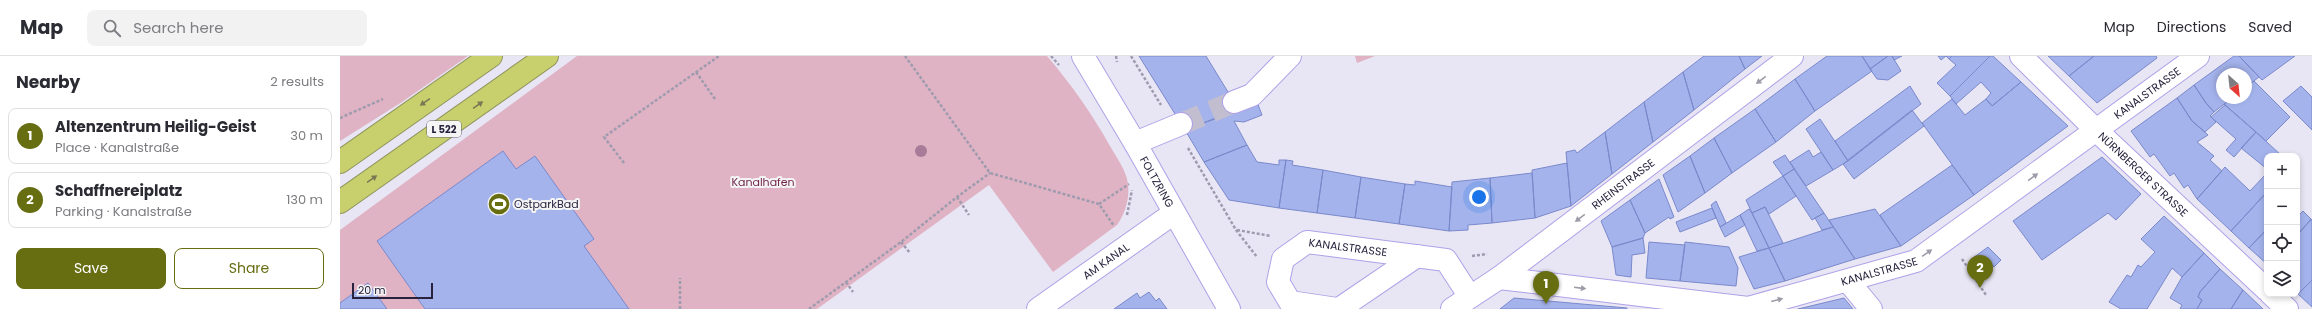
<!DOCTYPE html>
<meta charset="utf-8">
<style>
:root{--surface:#fff;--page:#f2f2f3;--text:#2b2b33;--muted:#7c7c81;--line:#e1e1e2;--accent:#676d11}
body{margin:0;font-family:Poppins,sans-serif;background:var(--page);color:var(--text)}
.controls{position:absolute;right:12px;bottom:12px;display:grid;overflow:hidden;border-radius:8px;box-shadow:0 2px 6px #0003}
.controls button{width:36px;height:36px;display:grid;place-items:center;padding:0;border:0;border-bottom:1px solid var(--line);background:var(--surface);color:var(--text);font:20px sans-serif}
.compass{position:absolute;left:1876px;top:12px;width:36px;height:36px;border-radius:50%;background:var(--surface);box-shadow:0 2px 6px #0003;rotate:153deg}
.scale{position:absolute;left:12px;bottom:10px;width:81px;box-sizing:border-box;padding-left:4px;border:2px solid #28223d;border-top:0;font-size:11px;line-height:14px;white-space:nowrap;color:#28223d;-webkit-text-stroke:3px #f5f5f5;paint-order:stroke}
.you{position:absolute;left:1139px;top:141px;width:14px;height:14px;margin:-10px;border:3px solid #fff;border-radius:50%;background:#1a73e8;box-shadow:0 0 0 6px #1a73e833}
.badge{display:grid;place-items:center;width:26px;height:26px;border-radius:50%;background:var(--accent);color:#fff;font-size:13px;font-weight:700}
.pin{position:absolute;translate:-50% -33px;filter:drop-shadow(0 1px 2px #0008)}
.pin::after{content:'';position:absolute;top:21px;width:14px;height:12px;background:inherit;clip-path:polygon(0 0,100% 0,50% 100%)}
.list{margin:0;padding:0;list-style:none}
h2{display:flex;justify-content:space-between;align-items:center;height:52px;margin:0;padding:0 16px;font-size:17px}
h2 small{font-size:13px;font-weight:400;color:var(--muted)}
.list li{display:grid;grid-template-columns:26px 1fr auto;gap:12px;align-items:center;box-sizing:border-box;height:56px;margin:0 8px 8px;padding:0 8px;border:1px solid var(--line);border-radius:8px}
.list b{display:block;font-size:15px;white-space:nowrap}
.list p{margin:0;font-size:13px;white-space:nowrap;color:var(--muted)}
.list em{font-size:13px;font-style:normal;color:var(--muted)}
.actions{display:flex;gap:8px;padding:12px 16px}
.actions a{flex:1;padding:9px 0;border:1px solid var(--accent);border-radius:8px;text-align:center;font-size:14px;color:var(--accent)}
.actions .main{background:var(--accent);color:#fff}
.icon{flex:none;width:22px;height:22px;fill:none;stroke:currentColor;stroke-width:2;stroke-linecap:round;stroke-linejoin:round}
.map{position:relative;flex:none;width:1972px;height:253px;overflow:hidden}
header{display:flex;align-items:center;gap:24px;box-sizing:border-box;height:56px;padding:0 20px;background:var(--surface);border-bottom:1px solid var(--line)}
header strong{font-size:19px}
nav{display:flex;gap:22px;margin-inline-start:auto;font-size:14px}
.search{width:280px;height:36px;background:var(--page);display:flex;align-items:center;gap:10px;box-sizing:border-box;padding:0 14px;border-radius:8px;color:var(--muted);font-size:15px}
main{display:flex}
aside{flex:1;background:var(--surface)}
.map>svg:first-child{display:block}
.green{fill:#dfb3c4}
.building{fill:#a4b3ec;stroke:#7a89cb}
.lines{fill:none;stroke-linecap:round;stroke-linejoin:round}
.minor-tunnel{stroke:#c2becf;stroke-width:22;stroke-dasharray:22 11;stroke-linecap:butt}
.minor-casing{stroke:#b0a1e8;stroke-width:24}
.highway-casing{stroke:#8f935c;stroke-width:24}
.path{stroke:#9f9baf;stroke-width:2.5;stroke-dasharray:3 2;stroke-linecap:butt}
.minor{stroke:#fff;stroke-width:22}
.highway{stroke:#c7d06c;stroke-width:22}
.tree{fill:#a87c98}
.oneway{fill:#9e9ca8}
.oneway2{fill:#787954}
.labels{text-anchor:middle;stroke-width:4;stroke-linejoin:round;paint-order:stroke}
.shield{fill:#f5f5f5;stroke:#666174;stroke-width:1}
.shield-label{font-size:10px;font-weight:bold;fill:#28223d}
.street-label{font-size:11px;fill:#28223d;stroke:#f5f5f5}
.park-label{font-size:11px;fill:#73274c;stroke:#f5f5f5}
.poi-label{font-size:11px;fill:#28223d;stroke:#f5f5f5;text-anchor:start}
</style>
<header>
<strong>Map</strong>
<div class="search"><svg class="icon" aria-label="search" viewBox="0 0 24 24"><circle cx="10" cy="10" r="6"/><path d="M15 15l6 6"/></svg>Search here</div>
<nav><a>Map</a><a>Directions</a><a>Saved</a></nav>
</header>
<main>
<aside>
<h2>Nearby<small>2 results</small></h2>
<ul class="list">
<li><span class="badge">1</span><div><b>Altenzentrum Heilig-Geist</b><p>Place · Kanalstraße</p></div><em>30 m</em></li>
<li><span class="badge">2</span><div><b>Schaffnereiplatz</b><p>Parking · Kanalstraße</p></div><em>130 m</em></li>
</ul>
<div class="actions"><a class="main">Save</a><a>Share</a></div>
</aside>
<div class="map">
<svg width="1972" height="253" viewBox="0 0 1972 253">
<rect width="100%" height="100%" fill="#e8e5f4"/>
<path class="green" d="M0,0H128L62,46L0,85Z
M237,0H707C731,28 752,58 770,90C776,101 784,111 787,123C791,139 786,156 777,169L713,216L649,129L477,253H0V174Z
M1015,0H1035L1017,7Z"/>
<path class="building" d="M799,0H866L899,54L845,74Z
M1364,0H1399L1405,13L1354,54L1343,16Z
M1399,0H1422L1405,13Z
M1487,0H1522L1532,15L1475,55L1455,23Z
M1522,0H1548L1530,13Z
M1548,0H1552L1561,15L1548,24L1537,23L1530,13Z
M1552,0H1562L1554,4Z
M1598,0H1612L1609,3L1606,0L1601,4Z
M1612,0H1650L1610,40L1597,27L1616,9L1609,3Z
M1650,0H1653L1681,26L1652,50L1646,43L1651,37L1641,26L1616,48L1610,40Z
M1708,0H1754L1729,20Z
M1754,0H1816L1817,2L1757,47L1729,20Z
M1894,0H1899L1919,21L1906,31V18H1882V42H1892L1874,56L1866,47L1854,29Z
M1899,0H1955L1922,24Z
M1343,16L1354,54L1313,86L1304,46Z
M1455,23L1475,55L1436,86L1415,53Z
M1914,25L1950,61L1926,85L1884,48L1892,42H1906V31Z
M1681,26L1728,70L1634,139L1582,67L1612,43L1625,59L1646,43L1652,50Z
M1854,29L1866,47L1874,56L1870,60L1876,66L1865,76L1852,65L1837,42Z
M1570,30L1581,48L1508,105L1495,85Z
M1961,30L1972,41V74L1943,45Z
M1837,42L1852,65L1868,79L1857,86L1874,100L1870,104L1882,115L1857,143L1848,129L1844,132L1834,117L1830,120L1814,98L1810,101L1791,75Z
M917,46L922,59L904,66L894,65L907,89L864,106L845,74Z
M1304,46L1313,86L1272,118L1265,76Z
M1885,49L1916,76L1894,101L1886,94L1896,83L1871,61Z
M1415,53L1436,86L1392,117L1374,82Z
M1572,54L1584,70L1514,123L1503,108Z
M1480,63L1508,105L1493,114L1466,73Z
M1265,76L1272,118L1231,150L1226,96L1235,94L1237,97Z
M1916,76L1942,100H1927V113L1901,92Z
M1374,82L1392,117L1365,137L1350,100Z
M907,89L917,106L939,109V104H946L939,152L889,144L864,106Z
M1469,94L1473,101L1481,96L1493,114L1466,130L1450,106Z
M163,95L176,113L195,100L254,183L244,190L289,253H85L37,185Z
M1445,99L1454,113L1443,120L1433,106Z
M1350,100L1365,137L1338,156L1323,119Z
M1762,101L1801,138L1776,164L1768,157L1702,204L1673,165Z
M946,104L953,105L952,109L983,114L977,157L939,152Z
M1227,107L1231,150L1195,162L1192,114Z
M1612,109L1634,139L1561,190L1540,159Z
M1885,111L1910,135L1927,117V136L1891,175L1857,143Z
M1454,113L1484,157L1472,164L1443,120Z
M983,114L1021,121L1015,162L977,157Z
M1192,117L1195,162L1152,167L1150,122Z
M1443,120L1456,140L1429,158L1425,151L1412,157L1406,144Z
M1021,121L1065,128L1059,168L1015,162Z
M1150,122L1152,167L1128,169V174L1109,175L1112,126Z
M1319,123L1334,161L1330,163L1329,161L1305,177L1290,144Z
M1075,125L1112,131L1109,175L1059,168L1065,128L1075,129Z
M1927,136V173L1909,192L1891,175Z
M1290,144L1305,177L1303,182L1272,191L1261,165Z
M1376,145L1386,167L1380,171L1371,149Z
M1425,151L1443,187L1429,192L1412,157Z
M1372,152L1376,162L1340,176L1336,166Z
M1409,153L1412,157L1429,192L1417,195L1400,159Z
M1535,153L1561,190L1515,203L1489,164Z
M1963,155L1971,163L1957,179V161Z
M1484,157L1493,171L1482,174L1475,162Z
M1400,159L1405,169L1385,181L1380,171Z
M1824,160L1864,197L1842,221L1832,212L1807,253H1781L1769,246L1787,219L1791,221L1798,209L1801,211L1815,196L1801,183Z
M1972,163V224L1958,238L1957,179Z
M1493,171L1515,203L1445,225L1429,192Z
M1927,173V208L1909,192Z
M1303,182L1305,197L1292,199L1291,221L1276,219L1272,191Z
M1309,186L1345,189L1340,225L1306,222Z
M1345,186L1389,191L1398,212L1396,230L1340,225Z
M1648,191L1661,204L1654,211L1644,202L1637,207L1633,202Z
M1429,192L1445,225L1414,233L1399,201Z
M1864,197L1880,213L1860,236L1858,241L1862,244L1857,253H1840L1842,249L1830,242L1842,221Z
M1880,213L1903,234L1891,253H1857L1862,244L1858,241L1860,236Z
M1972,224V251L1958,238Z
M28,227L47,253H0V247Z
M1903,234L1923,253H1891Z
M809,236L816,245L819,242L827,253H774L797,237L800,242Z
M1174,242L1287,252V253H1160Z
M1504,242L1513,253H1458Z"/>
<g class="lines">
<path class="minor-tunnel" d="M841,68L894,46"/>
<g class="minor-casing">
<g id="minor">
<path id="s1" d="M743,0L795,87L889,253"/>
<path id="s2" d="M1681,0L1757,75L1927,234"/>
<path d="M894,46L912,39L950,0"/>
<path d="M795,87L841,68"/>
<path id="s3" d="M1159,222L1408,252L1576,205L1858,0"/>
<path d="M1508,225L1531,253"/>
<path d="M1931,238L1947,253"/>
<path id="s4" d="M698,253L834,157"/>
<path id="s5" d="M997,253L950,246L938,226L943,203L967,186L1106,204L1130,241"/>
<path d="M999,253L1077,200"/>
<path id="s6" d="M1112,253L1159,222L1452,0"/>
</g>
</g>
<g class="highway-casing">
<path id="highway" d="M0,106L151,0
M0,146L207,0"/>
</g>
<path class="path" d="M565,0L650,117L759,148L774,170
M711,0L719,9
M776,0L777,6
M791,0L821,49
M356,16L375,43
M0,62L43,43
M848,92L896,174L917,201
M284,107L264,81L379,0
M617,141L629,159
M759,148L789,128
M787,159L792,134
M897,174L931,180
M561,186L570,197
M1132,200L1147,198
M1622,203L1646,239
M506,226L513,236
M340,253V222
M469,253L561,186L617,141L650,117"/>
<use href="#minor" class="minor"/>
<use href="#highway" class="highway"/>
</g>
<circle class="tree" cx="581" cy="95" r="6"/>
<defs><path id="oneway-solid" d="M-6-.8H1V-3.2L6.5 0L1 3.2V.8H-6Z"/></defs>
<g class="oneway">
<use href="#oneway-solid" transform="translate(1421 24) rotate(143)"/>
<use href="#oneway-solid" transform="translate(1693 121) rotate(-36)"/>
<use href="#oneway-solid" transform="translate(1240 162) rotate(143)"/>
<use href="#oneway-solid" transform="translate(1587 197) rotate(-35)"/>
<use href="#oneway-solid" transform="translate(1240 232) rotate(7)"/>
<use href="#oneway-solid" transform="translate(1437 244) rotate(-15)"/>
</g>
<g class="oneway2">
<use href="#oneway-solid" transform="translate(85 46) rotate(145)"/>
<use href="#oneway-solid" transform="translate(138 49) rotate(-35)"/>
<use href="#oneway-solid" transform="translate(32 123) rotate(-35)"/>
</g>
<defs>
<g id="stadium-disc" transform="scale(1.15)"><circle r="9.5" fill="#676d11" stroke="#f5f5f5"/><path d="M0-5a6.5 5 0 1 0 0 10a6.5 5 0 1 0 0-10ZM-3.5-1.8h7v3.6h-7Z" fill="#fff"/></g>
</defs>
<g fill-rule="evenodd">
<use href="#stadium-disc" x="159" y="148"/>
</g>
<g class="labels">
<rect class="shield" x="87" y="65" width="34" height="16" rx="3"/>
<g class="shield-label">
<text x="104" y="77">L 522</text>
</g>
<g class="street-label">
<text dy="4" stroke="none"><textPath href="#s3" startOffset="711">KANALSTRASSE</textPath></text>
<text dy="4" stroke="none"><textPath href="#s2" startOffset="170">NÜRNBERGER STRASSE</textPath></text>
<text dy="4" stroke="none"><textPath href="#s1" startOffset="146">FOLTZRING</textPath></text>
<text dy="4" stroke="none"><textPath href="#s6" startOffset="212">RHEINSTRASSE</textPath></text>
<text dy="4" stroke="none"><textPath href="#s5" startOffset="165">KANALSTRASSE</textPath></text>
<text dy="4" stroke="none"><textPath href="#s4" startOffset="83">AM KANAL</textPath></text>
<text dy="4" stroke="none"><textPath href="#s3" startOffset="387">KANALSTRASSE</textPath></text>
</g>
<g class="park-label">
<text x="423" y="130">Kanalhafen</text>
</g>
<g class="poi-label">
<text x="174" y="152">OstparkBad</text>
</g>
</g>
</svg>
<div class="controls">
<button>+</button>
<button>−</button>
<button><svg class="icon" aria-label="locate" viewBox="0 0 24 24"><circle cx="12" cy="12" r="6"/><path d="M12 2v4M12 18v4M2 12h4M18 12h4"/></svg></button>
<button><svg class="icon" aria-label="layers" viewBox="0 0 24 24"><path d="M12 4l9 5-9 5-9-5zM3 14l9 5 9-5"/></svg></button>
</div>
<svg class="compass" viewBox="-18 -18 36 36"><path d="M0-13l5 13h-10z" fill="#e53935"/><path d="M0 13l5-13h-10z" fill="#7c7c81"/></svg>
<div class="scale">20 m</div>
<div class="you"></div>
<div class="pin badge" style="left:1206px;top:248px">1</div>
<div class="pin badge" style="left:1640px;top:232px">2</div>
</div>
</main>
